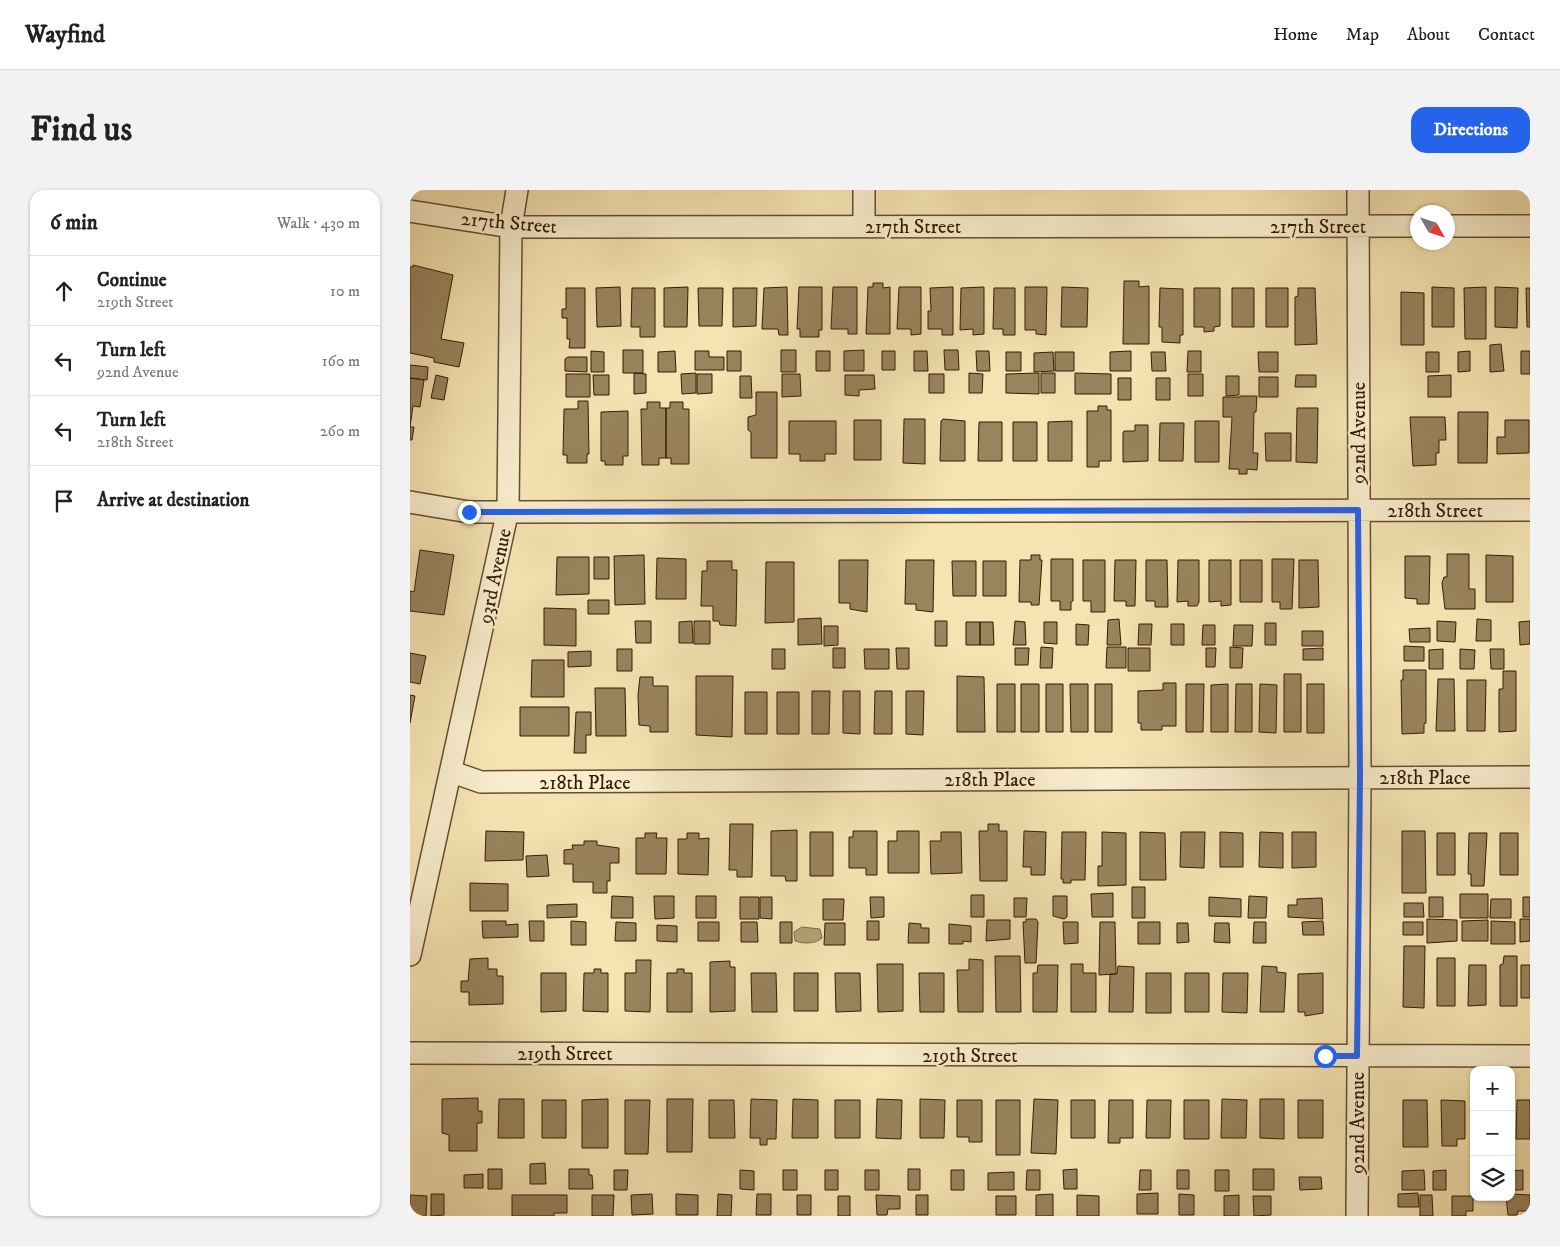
<!DOCTYPE html>
<meta charset="utf-8">
<style>
:root{--surface:#fff;--page:#f2f2f2;--text:#222;--muted:#767676;--line:#e0e0e0;--accent:#2563eb}
body{margin:0;font-family:"IM FELL DW Pica",serif;background:var(--page);color:var(--text)}
.controls{position:absolute;right:15px;bottom:15px;display:grid;overflow:hidden;border-radius:10px;box-shadow:0 1px 4px #0004}
.controls button{width:45px;height:45px;display:grid;place-items:center;padding:0;border:0;border-bottom:1px solid var(--line);background:var(--surface);color:var(--text);font:25px sans-serif}
.compass{position:absolute;left:1000px;top:15px;width:45px;height:45px;border-radius:50%;background:var(--surface);box-shadow:0 1px 4px #0004;rotate:129deg}
.stop{position:absolute;width:15px;height:15px;margin:-11px;border:4px solid #2563eb;border-radius:50%;background:#fff}
.stop.end{background:#2563eb;border-color:#fff;box-shadow:0 1px 5px #0008}
.list{margin:0;padding:0;list-style:none}
h2{display:flex;justify-content:space-between;align-items:center;height:65px;margin:0;padding:0 20px;font-size:21px}
h2 small{font-size:16px;font-weight:400;color:var(--muted)}
.list li{display:grid;grid-template-columns:32px 1fr auto;gap:15px;align-items:center;box-sizing:border-box;height:70px;padding:0 20px;border-top:1px solid var(--line)}
.list b{display:block;font-size:19px;white-space:nowrap}
.list p{margin:0;font-size:16px;white-space:nowrap;color:var(--muted)}
.list em{font-size:16px;font-style:normal;color:var(--muted)}
.icon{flex:none;width:28px;height:28px;fill:none;stroke:currentColor;stroke-width:2;stroke-linecap:round;stroke-linejoin:round}
.map{position:relative;flex:none;width:1120px;height:1026px;overflow:hidden;border-radius:15px}
header{display:flex;align-items:center;gap:30px;box-sizing:border-box;height:70px;padding:0 25px;background:var(--surface);border-bottom:1px solid var(--line)}
header strong{font-size:24px}
nav{display:flex;gap:28px;margin-inline-start:auto;font-size:18px}
.intro{display:flex;align-items:center;justify-content:space-between;box-sizing:border-box;height:120px;padding:0 30px}
h1{margin:0;font-size:35px}
.button{padding:12px 22px;border-radius:15px;background:var(--accent);color:#fff;font-size:18px;font-weight:700}
main{display:flex;gap:30px;padding:0 30px}
aside{flex:1;background:var(--surface);border-radius:15px;box-shadow:0 1px 4px #0004}
.map>svg:first-child{display:block}
.water{fill:#b4a076;stroke:#816b48}
.building{fill:#99845e;stroke:#351b02}
.lines{fill:none;stroke-linecap:round;stroke-linejoin:round}
.street-casing{stroke:#654d2e;stroke-width:24}
.street{stroke:#f8edcd;stroke-width:21}
.route{stroke:#2563eb;stroke-width:6}
.labels{text-anchor:middle;stroke-width:4.5;stroke-linejoin:round;paint-order:stroke}
.street-label{font-size:20px;fill:#351b02;stroke:#f8edcd}
</style>
<header>
<strong>Wayfind</strong>
<nav><a>Home</a><a>Map</a><a>About</a><a>Contact</a></nav>
</header>
<div class="intro"><h1>Find us</h1><a class="button">Directions</a></div>
<main>
<aside>
<h2>6 min<small>Walk · 430 m</small></h2>
<ul class="list">
<li><svg class="icon" aria-label="ahead" viewBox="0 0 24 24"><path d="M12 20V5M6 11l6-6 6 6"/></svg><div><b>Continue</b><p>219th Street</p></div><em>10 m</em></li>
<li><svg class="icon" aria-label="left" viewBox="0 0 24 24"><path d="M17 20v-9H6M10 6l-5 5 5 5"/></svg><div><b>Turn left</b><p>92nd Avenue</p></div><em>160 m</em></li>
<li><svg class="icon" aria-label="left" viewBox="0 0 24 24"><path d="M17 20v-9H6M10 6l-5 5 5 5"/></svg><div><b>Turn left</b><p>218th Street</p></div><em>260 m</em></li>
<li><svg class="icon" aria-label="arrive" viewBox="0 0 24 24"><path d="M6 21V4h12l-3 4 3 4H6"/></svg><div><b>Arrive at destination</b></div></li>
</ul>
</aside>
<div class="map">
<svg width="1120" height="1026" viewBox="0 0 1120 1026">
<rect width="100%" height="100%" fill="#f5e4b2"/>
<filter id="stains"><feTurbulence type="fractalNoise" baseFrequency=".004" numOctaves="4"/><feColorMatrix values="0 0 0 0 .2 0 0 0 0 .09 0 0 0 0 .02 0 0 0 .5 -.17"/></filter>
<radialGradient id="worn" r=".72"><stop offset=".6" stop-color="#630" stop-opacity="0"/><stop offset="1" stop-color="#630" stop-opacity=".3"/></radialGradient>
<path class="water" d="M392,737L410,739L412,748C406,754 393,754 385,751L384,742Z"/>
<path class="building" d="M3,75L43,85L31,149L54,153L49,177L24,172V168L0,163V77H3Z
M714,91H729V97L739,96V154H713Z
M463,93H473V98L480,97V144H456L458,97H463Z
M210,97L211,136L187,137L186,98Z
M278,97L277,137H254V98Z
M377,97L378,145H369L368,139H352L354,98Z
M389,97H412V140H409V147H390V139H387Z
M423,97H447V144H438V139H421Z
M489,97H511V144L501,145V139H487Z
M543,97V145H532V139H518V121H521L520,98Z
M574,97V144L563,145V139L550,140L551,98Z
M615,97H637L636,145L626,144V140H615Z
M652,97L678,98L677,137H651Z
M1022,97L1044,98V137H1022Z
M1076,97V149H1055L1054,98Z
M1085,97L1108,98L1107,138L1085,137Z
M156,98H175V158H159L160,149H157V128H152V119H156Z
M222,98H245V147H230V137H221Z
M288,98H313L312,136H289Z
M323,98H347L346,136L323,137Z
M584,98H605V145H593V139H583Z
M750,98L773,99V145H770V153L752,152V137H749Z
M784,98H810V136L804,137V141L794,142V137H784Z
M822,98H844V137H822Z
M856,98H878V137H856Z
M888,98H905L907,154L885,155V107L888,106Z
M1116,98H1120V137H1117Z
M991,102L1014,103V155H991Z
M1091,154L1094,181L1080,182V155Z
M213,160H233V183H213Z
M371,160H386V182H371Z
M454,160V181H434V161Z
M534,160H548L549,180H535Z
M181,161L194,162V182H181Z
M265,161L266,182H248V162Z
M285,161H299V167H314V180H285Z
M317,161H331V181H317Z
M406,161H420V181H406Z
M472,161H485V180H472Z
M504,161H517L518,181H504Z
M566,161H579L580,181H567Z
M721,161V181H700V162Z
M778,161H791V182H777Z
M1060,161V181L1048,182V162Z
M1111,161H1120V184H1111Z
M596,162H611V181H596Z
M643,162L644,181L624,182V163Z
M645,162H664V181H645Z
M741,162H755L756,181H742Z
M848,162H868V182H849Z
M1016,162H1029V182H1016Z
M158,167H177V182L155,181V169Z
M0,175L18,177L17,190L0,188Z
M224,183L236,184V203L224,204Z
M286,183V203L272,204L271,184Z
M559,183L573,184L572,203H559Z
M629,183V204L596,203V184Z
M631,183H645V203H631Z
M665,183L701,184V204H665Z
M156,184H180V207H156Z
M287,184H302V203L287,204Z
M372,184H390L391,206L372,207Z
M519,184H534V203H519Z
M778,184H793V206H778Z
M26,185L38,188L34,210L21,208Z
M183,185H199V205H184Z
M435,185H464L465,199L449,200V206L435,205Z
M886,185H906V197H885Z
M1041,185V207H1018V186Z
M330,186H341L342,208H330Z
M816,186H829V205L816,206Z
M849,187H868V207H849Z
M0,188L14,190L10,217L3,216L0,237H4L2,250H0Z
M708,188H721V210H708Z
M746,188H760V210H746Z
M346,202H367V268H341V242L338,240V227L346,225Z
M830,206H847L846,222H844L843,263H848L847,280L837,279V284H829V279H819L822,227H813V207H830Z
M168,211H178L179,264H177V273H157V265H153L154,219H168Z
M237,212H250V218H256V268H249V275H232L231,219H237Z
M260,212H273V219H279V274H261V268H256V218H260Z
M688,216H697V220H701V271H689V277H677V221H688Z
M887,218H908L907,273L886,272Z
M218,221V266H213V275H195V271H191V222Z
M1048,222H1078L1077,273H1048Z
M1000,227H1035L1036,250H1029V263H1026V275L1003,276Z
M494,229H515V274L493,273Z
M533,229L555,231V271H530L531,231Z
M444,230H471V270H444Z
M1095,230H1119V263L1087,264V247H1095Z
M379,231H426V264H415V271H390V264H379Z
M662,231V271H638V232Z
M785,231H809V272H785Z
M569,232H592V271H568Z
M603,232H627V271H603Z
M750,233H774L773,271H749Z
M725,235H738V271L713,272V243L714,241H725Z
M855,243H881V271H856Z
M10,360L44,365L34,425L0,421V401L4,402Z
M1037,364H1059V399H1065V419H1035L1032,393L1034,387H1037Z
M234,365L235,414L205,415L204,366Z
M621,365H630V370H632L629,415H621V412H609L610,370H621Z
M1076,365L1103,366V412H1076Z
M995,366H1020L1019,414H1007V409L995,408Z
M147,367H179V404L146,405Z
M184,367H199V389H184Z
M247,368L276,369V409H246Z
M641,369H663V411L661,412V420H650V411H641Z
M862,369H884L882,419H870V412H862Z
M429,370H458L457,422L440,419V413H429Z
M496,370H524L523,422L506,420V414H495Z
M673,370H695V422H681V411H673Z
M705,370H726L725,416H716V411H704Z
M736,370H757L758,417H745V411H736Z
M768,370H789V412L787,416H778V411L767,412Z
M799,370H821V415L811,416V411L799,412Z
M830,370H852V412H830Z
M889,370H908L909,417L889,418Z
M297,371H322V380H327L326,436L310,435L309,431H303V416H291L292,381H297Z
M542,371H566V406H543Z
M573,371H596V406H573Z
M356,372H384V432L355,433Z
M178,410H199V424H178Z
M134,418L166,419V456L134,455Z
M411,428L412,454L388,455V429Z
M709,429L711,455H697L698,430Z
M1067,429L1081,430V451H1066Z
M225,431H241V453H226Z
M282,431L283,453H269V432Z
M284,431H300V454H284Z
M525,431H537V456H525Z
M605,431L615,432L616,455H603Z
M1027,431L1046,432L1045,452L1027,451Z
M1120,431V454L1110,455L1109,432Z
M556,432H570V455H556Z
M570,432H583L584,455H570Z
M634,432H647V454L634,453Z
M855,433H866V455H855Z
M666,434L679,435L678,455H666Z
M729,434H742L741,455H728Z
M761,434H774V455H761Z
M793,435H805V455H792Z
M824,435H843L842,456H823Z
M414,436H428V455L414,456Z
M1020,438V452H1000L999,439Z
M892,441H913V456H892Z
M994,456L1014,457V471H994Z
M631,457L643,458L642,478H630Z
M697,457H716V478H696Z
M820,457L833,458L832,478H820Z
M423,458H435V478H423Z
M486,458H499V479H487Z
M605,458H619L618,475H605Z
M718,458H740V481H718Z
M796,458H806L805,477H796Z
M913,458V470H893V459Z
M207,459H222V481H207Z
M362,459H375V479H362Z
M454,459H479V479H455Z
M1033,459V479H1019V460Z
M1050,459L1065,460L1064,479H1050Z
M1080,459H1094V479H1081Z
M181,461V476L158,477V462Z
M0,463L16,466L10,494L0,492Z
M122,470H154V507H121Z
M993,480H1016V533L1014,534V543L992,544L991,490H993Z
M1093,481H1106V541L1089,542V499H1093Z
M874,484H891V542H874Z
M286,486H323L322,547L286,545Z
M547,486L574,487L575,542H547Z
M230,487H243V496H258V542H240V536L229,535L228,505Z
M1028,489H1044L1045,541H1026Z
M1057,490H1076L1075,541H1057Z
M753,493H766V536H752V540H731V533H728V501L753,500Z
M587,494H605V542H587Z
M611,494H629V542H611Z
M636,494H653V542H636Z
M660,494H678V542H661Z
M685,494H702V542H685Z
M776,494H794L793,542H776Z
M818,494V542H801V495Z
M826,494H842V542H825Z
M850,494L867,495L866,543L849,542Z
M897,494H914V543H897Z
M185,498H215L216,546H186Z
M402,501H420L419,544H402Z
M433,501H450V544L433,543Z
M465,501H482V544H464Z
M496,501H514L513,545L496,544Z
M335,502H357V544H335Z
M367,502H389V544H367Z
M0,505L5,506L0,533Z
M110,517H159V546H110Z
M166,522H181V545H176V563H164Z
M320,634H343L342,687H327V680H319Z
M578,634H589V641H597V691H570L569,641H578Z
M387,640V691H376L375,686H361V641Z
M76,641L114,642L113,670L75,671Z
M443,641H467V685H456V678H439V647H443Z
M487,641H509V683H478V651H487Z
M614,641L636,642L635,685H621V677H613Z
M992,641H1015L1016,703H992Z
M400,642H423V686H400Z
M531,642H551L552,683L521,684L520,651H531Z
M652,642H676L675,690H661V693H653V689H651Z
M692,642L716,643V695L688,696V676H692Z
M730,642L755,643L756,690H730Z
M771,642H795L794,678L770,677Z
M810,642L833,643V677H810Z
M850,642L873,643V678L849,677Z
M882,642H906V677L882,678Z
M235,643H247L246,648H257L256,684H226V648H235Z
M277,643H289V649L299,648L298,685L268,684V649H277Z
M1027,643H1045V685H1027Z
M1059,643H1077L1074,696H1061V684H1058Z
M1090,643H1108V685H1090Z
M174,651H187V655L209,658V673H200V691H197V703H183V692H163V674H154V660L163,659L162,655H174Z
M137,665L139,686L117,687L116,666Z
M60,693L98,694V721H60Z
M722,697H735V728H722Z
M703,703V727H682L681,704Z
M1050,704H1078V728H1050Z
M561,705H574V727H561Z
M202,706L223,707V728H201Z
M244,706H264V728L245,729Z
M286,706H306V728H286Z
M643,706H657V727L654,729L643,726Z
M839,706L857,707L856,728H838Z
M330,707H349V729H330Z
M350,707H362V729L350,728Z
M460,707H474V727L461,728Z
M799,707L831,709V727L799,726Z
M1019,707H1033V727H1019Z
M1113,707H1120V727H1113Z
M604,708H617L616,727H604Z
M912,708L913,729L878,727V715H887V709Z
M413,709H434L433,730H413Z
M1081,709H1101V728H1080Z
M994,713H1013L1014,727H994Z
M167,714V727L137,728V715Z
M616,729H626L628,732L626,773H615L613,732H616Z
M1017,729L1047,730V751L1017,753Z
M1110,729H1120V751L1110,752Z
M577,730H600V749L576,751Z
M1078,730V751H1052V731Z
M72,731H96V735L108,734V747L73,748Z
M119,731H134V751H120Z
M161,731L176,732V755H161Z
M457,731H469V750H457Z
M913,731L914,745H893L892,732Z
M1081,731L1105,732V754H1081Z
M206,732L226,733V751H205Z
M288,732H309V751H288Z
M331,732H347L348,752H331Z
M370,732H382V753H370Z
M653,732H668V753L654,754Z
M690,732H705L706,784L689,785Z
M728,732H750V754H728Z
M844,732H856V753H843Z
M993,732H1013V745H993Z
M415,733H435V755H414Z
M499,733L511,734V738H519V753H498Z
M767,733H778L779,752L767,753Z
M805,733H819L820,753L804,752Z
M539,734L561,736V752L553,751V754H539Z
M247,735L267,736V752L247,751Z
M994,756H1015L1014,818L993,817Z
M585,766H610L611,822H586Z
M1094,766H1107V816H1090V775L1093,774Z
M78,768V779H87V786H93V814L59,815V802H51V791H58L60,769Z
M1027,768H1045V816H1027Z
M559,769L573,770V822H548L547,780H559Z
M226,770H241L240,822L215,821V783H226Z
M320,771V777H325V821L300,822V772Z
M467,774H493V821L468,822Z
M661,774H673V783H686V822H661Z
M628,775H648L647,822H623V783H627Z
M1059,775H1076V815L1058,816Z
M1111,775H1120V808H1111Z
M708,776L724,777L723,822H699L700,784H707Z
M852,776L867,777V782L876,783L874,822H850Z
M184,779H191V783H198V822L173,821L174,783H184Z
M267,779H274V783H282V822H257V783H267Z
M131,783H156V821L131,822Z
M341,783H366L367,822H342Z
M384,783H408V821H384Z
M425,783H450L451,821L426,822Z
M509,783H534V822H510Z
M736,783H761V823H736Z
M775,783H799V822H775Z
M813,783H838L837,823L812,822Z
M913,783V823L895,826V822H888V784Z
M68,908V921H72V933H67V961H39V945L32,943V909Z
M89,909H114V948H88Z
M198,909V958H172V910Z
M257,909H283L282,962H257Z
M341,909L367,910L366,949H357V955H350V948H340Z
M383,909L408,910V948H382Z
M467,909L492,910L491,949L466,948Z
M510,909L535,910L534,948H510Z
M624,909L648,910L646,964L621,963Z
M812,909L837,910L836,948H811Z
M850,909H874V949L850,948Z
M132,910H156V948H132Z
M215,910H240L238,964H215Z
M299,910H324L325,948H299Z
M425,910H450V948H425Z
M547,910H572V952H559V947H547Z
M586,910H610V965H586Z
M661,910H685V948H661Z
M699,910H723V948H710V953H698Z
M737,910H761L760,948H736Z
M774,910H799V949H774Z
M888,910H913V948H888Z
M993,910H1017L1018,957H993Z
M1031,910L1055,911V949H1047V956H1032Z
M1107,910H1120V949H1106Z
M135,973L136,994H120V974Z
M78,979H92V999H78Z
M159,979H179V985H182L183,999H159Z
M498,979H510V1000H498Z
M667,979V999H654L653,980Z
M843,979H864V1000H843Z
M204,980H218L217,1000H204Z
M330,980L344,981V1000L330,999Z
M373,980H387V1000H373Z
M415,980H428V1000H415Z
M455,980H469V1000H455Z
M541,980H554V1000H541Z
M617,980H630V1000H616Z
M730,980H741V1000H729Z
M767,980H779V999H767Z
M805,980H819V1001H805Z
M1014,980L1015,1000H992V981Z
M1036,980V1000H1023V981Z
M1113,980V1000H1101V981Z
M604,982V1000H578V983Z
M73,984V998H54V985Z
M889,987H911L912,999L890,1000Z
M748,1003V1024H727V1004Z
M1008,1003L1009,1017H988V1004Z
M21,1004H34V1025L21,1026Z
M242,1004L243,1024L222,1025L221,1005Z
M266,1004L288,1005V1025H266Z
M308,1004L322,1005L321,1026H307Z
M347,1004H361V1025H346Z
M643,1004V1026H626V1005Z
M769,1004L784,1005V1025H769Z
M1101,1004L1120,1005V1021H1108L1107,1025H1098L1096,1007H1101Z
M0,1005L17,1006L16,1026H0Z
M102,1005H157V1023H144V1026H102Z
M182,1005H204L203,1026H182Z
M387,1005H401V1025H387Z
M466,1005L490,1006V1019H478L477,1025H467Z
M506,1005H518V1025H506Z
M667,1005L689,1006V1026H667Z
M829,1005V1026H814V1006Z
M1010,1005H1022L1023,1026H1010Z
M428,1006H440V1026H428Z
M586,1006H606V1025H586Z
M843,1006H861V1025L844,1026Z
M1042,1006H1063V1021H1056V1026H1042Z"/>
<g class="lines">
<g class="street-casing">
<path id="street" d="M454,0V36
M0,21L101,37L1008,36
M1038,36H1120
M0,312L59,322L1120,320
M42,582L71,592L1120,587
M0,765L98,320L101,37L107,0
M0,863L1120,866
M947,1026L950,587L948,0"/>
</g>
<use href="#street" class="street"/>
</g>
<g class="lines">
<path class="route" d="M59,322L948,320L950,587L947,866H915"/>
</g>
<g class="labels">
<g class="street-label">
<text transform="translate(99 32) rotate(5)" y="7">217th Street</text>
<text x="503" y="43">217th Street</text>
<text x="908" y="43">217th Street</text>
<text transform="translate(948 243) rotate(-90)" y="7">92nd Avenue</text>
<text x="1025" y="327">218th Street</text>
<text transform="translate(84 386) rotate(-78)" y="7">93rd Avenue</text>
<text x="1015" y="594">218th Place</text>
<text x="580" y="596">218th Place</text>
<text x="175" y="599">218th Place</text>
<text x="155" y="870">219th Street</text>
<text x="560" y="872">219th Street</text>
<text transform="translate(947 933) rotate(-90)" y="7">92nd Avenue</text>
</g>
</g>
<rect width="100%" height="100%" filter="url(#stains)"/>
<rect width="100%" height="100%" fill="url(#worn)"/>
</svg>
<div class="controls">
<button>+</button>
<button>−</button>
<button><svg class="icon" aria-label="layers" viewBox="0 0 24 24"><path d="M12 4l9 5-9 5-9-5zM3 14l9 5 9-5"/></svg></button>
</div>
<svg class="compass" viewBox="-18 -18 36 36"><path d="M0-13l5 13h-10z" fill="#e53935"/><path d="M0 13l5-13h-10z" fill="#767676"/></svg>
<div class="stop" style="left:915px;top:866px"></div>
<div class="stop end" style="left:59px;top:322px"></div>
</div>
</main>
